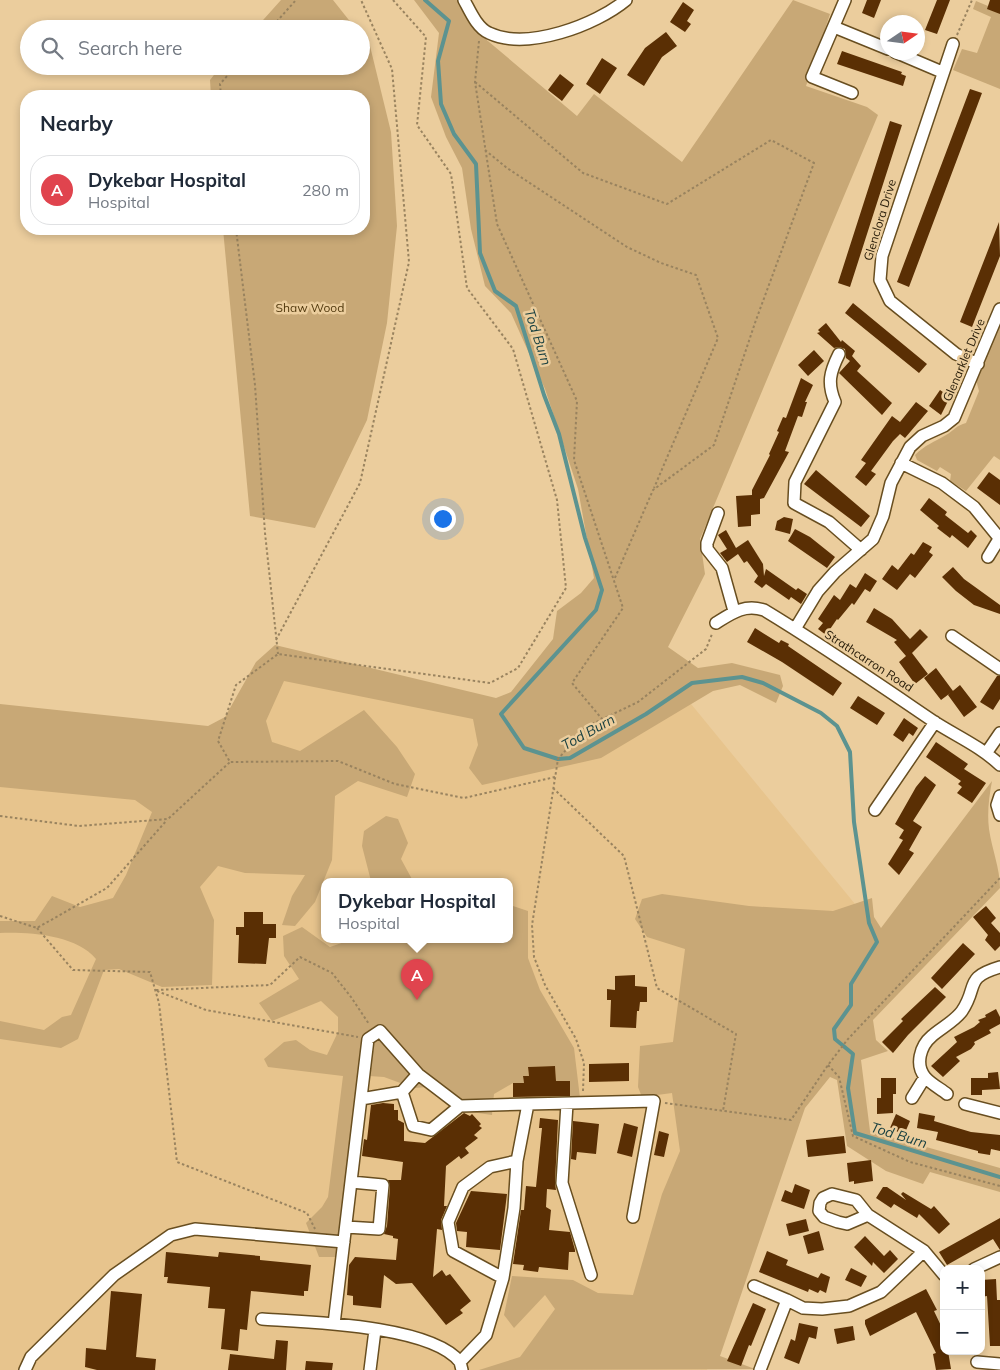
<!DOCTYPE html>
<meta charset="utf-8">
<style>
:root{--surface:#fff;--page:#f6f6f7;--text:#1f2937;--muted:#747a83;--line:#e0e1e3;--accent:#d93025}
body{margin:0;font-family:Mulish,sans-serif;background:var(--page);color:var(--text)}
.controls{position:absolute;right:15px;bottom:15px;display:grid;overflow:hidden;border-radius:10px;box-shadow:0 2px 8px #0003}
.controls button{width:45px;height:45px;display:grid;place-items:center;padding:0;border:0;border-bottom:1px solid var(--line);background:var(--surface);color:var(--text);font:25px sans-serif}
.compass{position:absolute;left:880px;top:15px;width:45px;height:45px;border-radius:50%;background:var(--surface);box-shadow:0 2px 8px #0003;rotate:77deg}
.you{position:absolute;left:442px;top:518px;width:18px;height:18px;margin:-12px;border:4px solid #fff;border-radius:50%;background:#1a73e8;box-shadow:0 0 0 8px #1a73e833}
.badge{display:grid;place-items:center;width:32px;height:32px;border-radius:50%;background:var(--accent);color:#fff;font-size:16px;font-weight:700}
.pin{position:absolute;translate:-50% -41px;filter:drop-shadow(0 1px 2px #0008)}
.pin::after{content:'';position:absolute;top:26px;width:18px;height:15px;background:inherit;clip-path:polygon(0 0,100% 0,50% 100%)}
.popup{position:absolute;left:321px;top:878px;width:192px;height:65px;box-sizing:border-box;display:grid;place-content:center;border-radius:10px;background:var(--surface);filter:drop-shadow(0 1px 4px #0005);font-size:16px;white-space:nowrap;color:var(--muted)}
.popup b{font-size:19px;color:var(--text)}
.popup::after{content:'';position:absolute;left:50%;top:100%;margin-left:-10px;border:10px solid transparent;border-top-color:var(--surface)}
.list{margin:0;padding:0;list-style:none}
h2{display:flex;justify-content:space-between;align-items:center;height:65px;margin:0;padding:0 20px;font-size:21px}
h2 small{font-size:16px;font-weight:400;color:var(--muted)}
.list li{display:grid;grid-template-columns:32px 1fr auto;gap:15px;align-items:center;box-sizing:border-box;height:70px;margin:0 10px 10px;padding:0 10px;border:1px solid var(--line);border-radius:20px}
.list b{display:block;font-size:19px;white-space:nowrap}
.list p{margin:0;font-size:16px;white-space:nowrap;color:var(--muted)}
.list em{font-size:16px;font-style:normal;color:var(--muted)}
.icon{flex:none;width:28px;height:28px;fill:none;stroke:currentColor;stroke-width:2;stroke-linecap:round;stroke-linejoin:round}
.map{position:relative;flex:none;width:1000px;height:1370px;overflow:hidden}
.search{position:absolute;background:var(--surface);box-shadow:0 2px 8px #0003;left:20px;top:20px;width:350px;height:55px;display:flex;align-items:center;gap:12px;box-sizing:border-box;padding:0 18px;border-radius:28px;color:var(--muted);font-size:19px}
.panel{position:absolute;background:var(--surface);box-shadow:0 2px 8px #0003;left:20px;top:90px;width:350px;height:145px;border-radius:20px}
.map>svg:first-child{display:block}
.built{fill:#e7c48d;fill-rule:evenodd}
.green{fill:#c8a876}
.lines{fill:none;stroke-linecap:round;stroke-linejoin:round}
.stream{stroke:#5c9390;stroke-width:4}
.building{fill:#5a2f04}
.minor-casing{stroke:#684e20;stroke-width:14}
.path{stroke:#99835f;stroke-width:2;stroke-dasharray:2.5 2.5;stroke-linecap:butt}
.minor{stroke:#fff;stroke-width:11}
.labels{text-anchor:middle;stroke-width:5;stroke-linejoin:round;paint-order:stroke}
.street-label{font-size:12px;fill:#251a07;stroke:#ebcd9d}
.park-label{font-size:12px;fill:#523a0f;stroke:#ebcd9d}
.water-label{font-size:14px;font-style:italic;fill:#163e3f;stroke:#ebcd9d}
</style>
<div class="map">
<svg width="1000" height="1370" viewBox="0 0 1000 1370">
<rect width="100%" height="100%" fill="#ebcd9d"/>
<path class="built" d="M605,599L864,915L707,1370H0V721L231,753L276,664L500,708ZM324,881H510V939H324Z"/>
<path class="green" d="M281,0H333L356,29H255Z
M414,0H457L476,31L577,116L594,94L682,162L793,0L830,14L806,86L867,107L878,115L700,539L705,574L668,647L698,668L732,663L780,675L783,686L776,703L740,685L713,691L601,758L482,785L469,768L478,745L473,719L284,681L266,721L272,742L300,751L364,710L397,747L415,774L407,797L358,781L335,796L332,860L315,902L295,926L282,925L292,896L305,875L245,873L218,866L200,887L214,920L212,985L162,987L119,969L104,970L78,1039L61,1048L0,1039V1021L44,1030L62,1017L71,1015L96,959C76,935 30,932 0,933V921H35L52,896L80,907L113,898L126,875L152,812L135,800L0,787V704L208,726L225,717L256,662L275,645L496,698L511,692L553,639L557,611L581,593L594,578L578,489L545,389L511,313L485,286L471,229L462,168L446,137L431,97L439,33Z
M976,1L1000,11V89L953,70L962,49L977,53L991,17L973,9Z
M361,35L370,46L391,132L397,226L387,323L367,420L315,528L250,516L223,229H364V96H211L210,80L221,66H361Z
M1000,320V460L994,456L966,491L950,481L951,474L940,467L937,471L917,460L915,455C925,445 934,442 946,435C953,431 957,425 966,423L979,391L976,380Z
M992,781C989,797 987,813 989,829C992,850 1000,868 1000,888L873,1020L876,1040L888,1051L861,1060L870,1131L1000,1168V1192L930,1172L923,1184L886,1171L847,1146L837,1080L830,1077L805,1108L720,1356L755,1369L479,1370L520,1357L555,1309L545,1295L514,1328L504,1315L512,1276L573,1280L598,1293L633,1295L662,1194L680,1151L672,1093L642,1097L638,1087L640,1046L673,1042L685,949L647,937L635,919L642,899L662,894L749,906L833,911L872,898L874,917L881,928Z
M386,816L398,819L408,843L401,859L413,881H371L362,846L364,831Z
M510,905L528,911V958L540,990L574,1048L580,1098H570V1081H556L555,1066L528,1067L529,1076H523L524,1083H513L494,1094L492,1115L464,1111L428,1087L414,1088L384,1077L369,1076L357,1175L340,1233L336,1257H319L306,1223L322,1207L328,1197L343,1076L268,1067L264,1059L284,1042L296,1040L310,1050L327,1055L338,1032V1017L321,1001L272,1021L259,1003L299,979L284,956L283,936L302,927L330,947L353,939H510Z"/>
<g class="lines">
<path class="stream" d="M425,0L449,21L438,61L441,104L454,134L476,164L480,253L495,291L516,306L544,395L559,434L585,538L602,590L596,610L501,714L524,748L558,759L570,758L646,714L692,683L742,677L763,683L821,713L837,726L850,752L854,822L869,923L877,942L851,984V1005L834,1029L835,1039L853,1054L848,1088L855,1133L1000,1177"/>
</g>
<path class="building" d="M867,0H881L874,18L862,13Z
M937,0H950L937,34L925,30Z
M990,0H1000V14L987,9Z
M683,2L694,10L687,21L691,24L685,32L670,22Z
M666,32L677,46L662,57L644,86L627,75L645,48Z
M842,51L902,72L901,74L906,76L903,86L837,64Z
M602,58L617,68L600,94L586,84Z
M560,74L574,85L562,101L548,90Z
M970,89L982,93L909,287L897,282Z
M890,121L902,125L850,287L838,283Z
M999,222L1000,256L972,327L960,322Z
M853,303L927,364L919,373L845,313Z
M826,323L841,342L842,340L855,351L852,356L861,366L857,371L892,403L882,415L839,373L850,361L846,358L845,349L839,347L834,348L817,333L820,332L818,330Z
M814,350L824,361L808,376L798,365Z
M801,378L813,385L805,402H807L802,417L798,416L785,451L789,452L764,498L760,499V514L751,515V526L738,527L736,496L752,495V490L770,455L769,454L779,432L777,431L783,417L786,418Z
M940,390L950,397L941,415L929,406Z
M916,402L928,411L905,438L900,434L893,441L871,471L876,474L866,486L855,477L866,463L861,460L892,416L900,422Z
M816,470L870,516L861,527L804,484Z
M989,472L1000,480V505L977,488Z
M929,498L947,512L945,515L968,533L971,530L977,536L968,548L952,535L950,538L937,528L939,526L920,510Z
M784,517L793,519L790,534L775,530L777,521Z
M795,529L810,537L835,557L827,568L788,541Z
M726,530L736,548L748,540L763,564L764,576L766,569L796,590L798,588L807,594L801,604L791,597L789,600L766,584L762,588L754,582L758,576L747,561L744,563L738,554L727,562L720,553L727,549L718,535Z
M923,542L932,547L929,552L933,555L915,578L910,574L897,590L882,579L892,565L898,570L911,553L914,555Z
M953,567L964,579L1000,605V614L974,605L956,591L942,577Z
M865,573L877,581L870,592L865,589L854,605L852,603L838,620L837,619L826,635L818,629L823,623L818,619L834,595L840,600L850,584L856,588Z
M874,608L892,619L910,639L920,629L928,637L912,653L928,674L915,684L899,662L906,656L894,642L897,640L866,622Z
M755,628L779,643L781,640L789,644L788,646L842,683L833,696L782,662L747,642Z
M936,668L953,691L941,700L924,678Z
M997,676H1000V699L993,710L980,702Z
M960,685L977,707L964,717L948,695Z
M858,696L885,713L877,725L850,708Z
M904,718L918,728L913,736L909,733L903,742L893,735Z
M936,742L968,764L964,769L986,783L972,803L957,793L962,787L958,784L961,781L926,757Z
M925,776L936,785L913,821L922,827L909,850L914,853L899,875L888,864L903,840L899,838L904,830L895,824L916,787Z
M986,906L996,918L991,923L1000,933V946L995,951L985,940L988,935L973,917Z
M244,912H263V924H276V938H269L266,964L238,963L239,935H236V927H244Z
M963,943L975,954L942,989L931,978Z
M635,975V986L647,987V1002H640L639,1011H637L636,1028L610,1027L611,1000H607V989L615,990V976Z
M935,987L946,997L908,1035L893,1053L882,1042L903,1021L901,1019Z
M996,1009L1000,1017V1024L989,1030L991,1033L974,1042L975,1044L971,1049L956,1057L960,1061L943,1077L931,1066L957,1042L954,1037L974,1027L980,1022L978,1020L986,1017L985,1015Z
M629,1063V1081L589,1082V1064Z
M555,1066L556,1081H570V1096L513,1097V1083H524L523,1076H529L528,1067Z
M998,1072L1000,1089L982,1090V1095H971V1078H988V1073Z
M881,1078H896V1094H893V1113L877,1114V1098H881Z
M383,1103L394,1104V1110H398V1120L404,1123V1141L425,1143L464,1113L470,1116L472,1114L481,1124L479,1126L482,1128L474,1135L478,1138L465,1148L469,1153L461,1159L459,1156L446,1166L444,1206H447L441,1220L442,1230L437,1229L433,1277L442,1270L446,1276L450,1274L471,1301L460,1310L463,1313L446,1325L412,1283L396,1284L384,1275L381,1308L353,1305V1296L347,1295L349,1265L355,1257L396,1260L398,1239L393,1238V1236L384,1234L387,1226L390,1186L388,1180H401L403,1162L362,1156L364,1139L367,1140L371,1105Z
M919,1113L935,1116L934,1121L971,1132L1000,1135V1151L991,1149L990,1155L978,1153V1151L936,1140L938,1132L917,1128Z
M896,1114L910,1121L904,1135L890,1128Z
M540,1118L558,1120L555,1183L556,1190L547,1189L546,1207L551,1210L549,1230L570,1232L575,1250V1252H569L568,1270L539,1267L538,1272L523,1270L524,1265L513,1264L521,1210H524L526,1186L536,1187L542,1128H539Z
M573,1121L599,1124L596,1154L577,1152L576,1160L571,1159Z
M624,1123L638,1127L632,1157L617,1153Z
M659,1131L669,1134L664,1157L654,1155Z
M844,1136L846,1153L808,1157L806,1140Z
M871,1160L873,1181L854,1184V1181L849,1182L847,1163Z
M795,1184L810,1190L804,1209L781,1201L785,1190L792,1193Z
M883,1187H887L906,1200L901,1194L903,1192L931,1209L934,1206L950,1224L939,1234L919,1214L917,1218L894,1204L891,1208L876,1198Z
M471,1191L507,1194L500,1250L466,1247L467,1232L457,1231L456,1223Z
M1000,1218V1250L993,1239L947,1265L939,1252Z
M806,1219L809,1231L789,1236L786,1224Z
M819,1231L824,1250L808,1254L803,1236Z
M865,1236L884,1256L890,1250L898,1259L884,1273L873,1262L872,1266L854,1247Z
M767,1251L788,1260L786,1265L818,1278L821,1273L830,1277L826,1293L820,1290L818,1293L809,1289L808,1292L759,1272Z
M166,1252L218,1257L219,1252L260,1256V1260L311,1265L308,1291H304V1296L251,1291L247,1330L240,1329L238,1351L221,1349L225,1309L208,1308L210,1287L167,1283L168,1277H164Z
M851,1268L867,1276L861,1287L845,1280Z
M996,1279L997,1300H1000V1346H990L987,1296L981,1297V1280Z
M926,1289L937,1310L934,1311L944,1332V1351H948L951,1369L936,1370L933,1354L936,1353L916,1312L870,1336L865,1324V1320Z
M111,1291L142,1294L136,1357L156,1359L155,1370H97L85,1367L86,1348L106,1350Z
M753,1303L766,1309L751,1346L749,1345L741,1366L727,1361Z
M799,1323L818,1327L816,1339L809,1337L799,1364L784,1358L791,1339L795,1341Z
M853,1326L855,1340L837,1344L834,1329Z
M276,1340L288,1341L286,1370H228L230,1354L274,1359Z
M306,1361L333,1363L332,1370H305Z"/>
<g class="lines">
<g class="minor-casing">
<path id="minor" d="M464,0C470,11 477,28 489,33C527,51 596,25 626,0
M845,0L812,77L852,93
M834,27L888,49
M953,44L882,256L880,280L890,301L956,354L978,364
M895,52L942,72
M839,354C830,372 827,383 835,402L795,482L794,503L829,522L861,550
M901,463L942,483L974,507L1000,539
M718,513L707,543V549L722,568L734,611
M988,557L999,539
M716,623C732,613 744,604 764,610C822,645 877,683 933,721C956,736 980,746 1000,765
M795,629L818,591L835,572L873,539L883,516L891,483L910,447L922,436L944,426L954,418L1000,309
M952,636L1000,669
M987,752L1000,733
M1000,796L997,805L1000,815
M875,810L935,722
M402,1092L413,1126L431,1130L460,1106
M947,1094C941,1089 931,1084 925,1077C915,1065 920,1046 932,1036C941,1028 955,1021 962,1011C979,986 963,978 1000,967
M912,1098L925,1077
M361,1099L402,1092L418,1074
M567,1104L562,1183L591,1275
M965,1104L1000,1113
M868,1215L847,1224L838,1222L824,1217L819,1211L820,1203L823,1198L832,1194L856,1200L868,1215L924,1251L944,1275
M346,1227L379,1229L383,1185L351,1182
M974,1269L1000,1257
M503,1278L453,1251L448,1222L463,1187L490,1167L517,1161
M754,1286L787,1300
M262,1319C308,1322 431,1325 460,1362
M334,1324L368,1039L380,1031L418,1074L460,1106L528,1104
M977,1362L1000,1364
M25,1370L31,1357L114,1275L171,1235L195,1229L344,1242
M370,1370L375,1330
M462,1370L460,1362L486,1335L503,1278L514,1208L517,1161L528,1104L654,1101L633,1217
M760,1370L787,1300L803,1308L822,1309L849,1306L881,1292L924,1251"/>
</g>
<path class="path" d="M393,0L426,37L417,125L451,174L467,288L513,349L557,500L566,588L518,668L490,683L278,654L236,685L218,741L230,762L338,761L395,784L464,798L555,777
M270,29L296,0
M957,35L972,0
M479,41L475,82L497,224L577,401L574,460L623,608L572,683L602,719
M475,82L583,173L667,204L771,140L814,163L756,320L714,445L653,490L614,580
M221,96L220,84L236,66
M485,150L507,168L627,247L661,263L696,275L718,338L654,488
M236,229L255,385L265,533L278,654
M276,640L360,483L409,262L392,69L361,0
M553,788L624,856L657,988L736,1034L723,1111
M0,816L79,826L168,819L230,762
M0,916L37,928L107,888L167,820
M37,928L73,970L150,972L159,1003L177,1162L307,1213L315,1229
M156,990L270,985L300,957L332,973L351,997L369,1024
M157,991L206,1010L358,1037
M828,1065L839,1077L853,1136L910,1162L1000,1186
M583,1091L584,1063L576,1039L545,985L534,957L532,925L558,759L586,727L638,702L706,649L712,634
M665,1103L791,1120L828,1065L848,1039L1000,878"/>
<use href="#minor" class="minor"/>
</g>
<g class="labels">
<g class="street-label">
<text transform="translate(880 220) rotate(-73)" y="4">Glenclora Drive</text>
<text transform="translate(964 360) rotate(-67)" y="4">Glenarklet Drive</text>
<text transform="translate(869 661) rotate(33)" y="4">Strathcarron Road</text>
</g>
<g class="park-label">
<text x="310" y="312">Shaw Wood</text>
</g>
<g class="water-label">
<text transform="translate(538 337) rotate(72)" y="5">Tod Burn</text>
<text transform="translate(588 732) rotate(-29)" y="5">Tod Burn</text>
<text transform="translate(899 1135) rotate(17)" y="5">Tod Burn</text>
</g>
</g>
</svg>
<div class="controls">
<button>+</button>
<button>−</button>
</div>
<svg class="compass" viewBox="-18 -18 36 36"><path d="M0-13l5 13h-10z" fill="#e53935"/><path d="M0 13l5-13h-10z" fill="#747a83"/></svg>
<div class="you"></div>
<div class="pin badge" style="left:417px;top:1000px;background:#e0444e">A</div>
<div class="popup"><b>Dykebar Hospital</b>Hospital</div>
<div class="search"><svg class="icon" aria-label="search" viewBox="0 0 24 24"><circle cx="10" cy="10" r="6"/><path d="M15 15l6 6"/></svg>Search here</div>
<section class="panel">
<h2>Nearby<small></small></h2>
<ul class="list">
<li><span class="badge" style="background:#e0444e">A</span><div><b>Dykebar Hospital</b><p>Hospital</p></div><em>280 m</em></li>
</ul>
</section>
</div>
